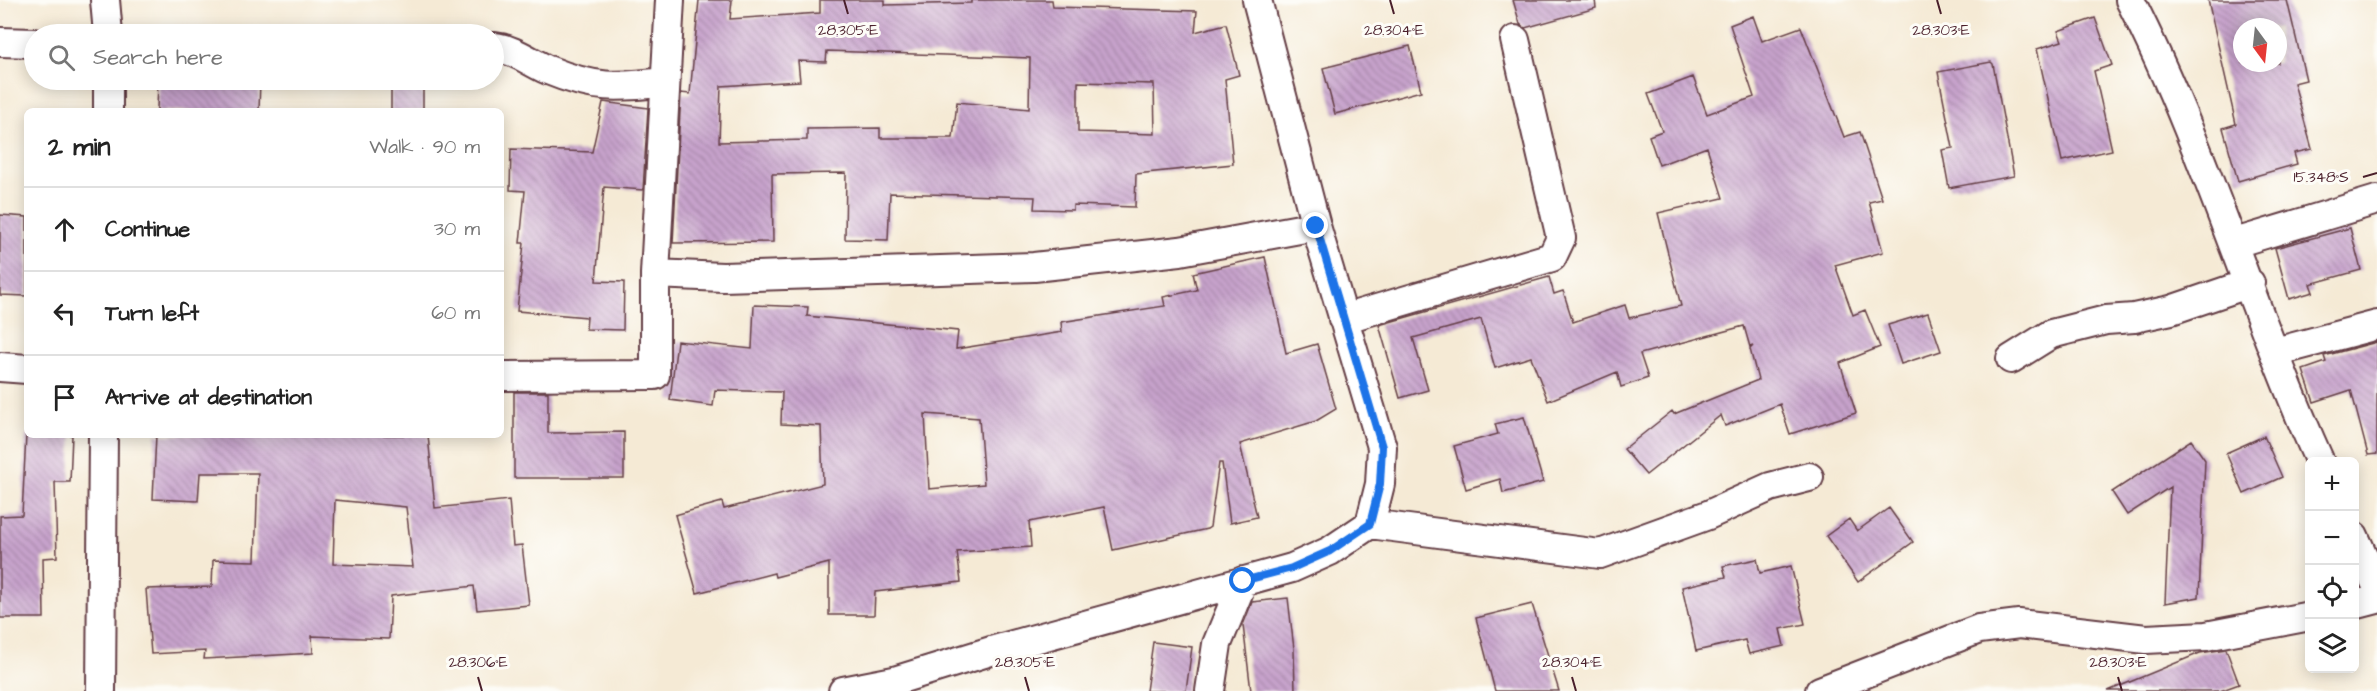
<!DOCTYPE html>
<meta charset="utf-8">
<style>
:root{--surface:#fff;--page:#f6f6f6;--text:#222;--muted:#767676;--line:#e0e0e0}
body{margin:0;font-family:"Architects Daughter",sans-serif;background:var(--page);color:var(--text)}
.controls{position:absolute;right:18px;bottom:18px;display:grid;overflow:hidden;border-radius:9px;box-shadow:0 3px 15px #0003}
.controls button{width:54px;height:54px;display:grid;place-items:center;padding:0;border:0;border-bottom:2px solid var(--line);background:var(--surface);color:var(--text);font:30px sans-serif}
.compass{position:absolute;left:2233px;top:18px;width:54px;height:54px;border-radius:50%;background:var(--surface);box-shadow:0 3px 15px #0003;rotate:165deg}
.stop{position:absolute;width:18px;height:18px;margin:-14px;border:4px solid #1a73e8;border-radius:50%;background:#fff}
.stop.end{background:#1a73e8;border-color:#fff;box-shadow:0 2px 6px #0008}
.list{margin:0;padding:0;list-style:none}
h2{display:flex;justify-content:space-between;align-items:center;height:78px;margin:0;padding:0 24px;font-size:26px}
h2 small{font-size:20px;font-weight:400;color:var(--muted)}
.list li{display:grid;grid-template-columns:39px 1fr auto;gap:18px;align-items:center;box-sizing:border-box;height:84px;padding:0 24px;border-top:2px solid var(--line)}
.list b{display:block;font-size:22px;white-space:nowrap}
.list em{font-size:20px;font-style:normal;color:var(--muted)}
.icon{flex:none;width:33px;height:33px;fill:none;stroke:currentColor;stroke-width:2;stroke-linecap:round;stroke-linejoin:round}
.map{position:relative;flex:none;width:2377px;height:691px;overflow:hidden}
.search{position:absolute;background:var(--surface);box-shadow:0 3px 15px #0003;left:24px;top:24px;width:480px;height:66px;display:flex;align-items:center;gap:15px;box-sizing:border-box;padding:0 21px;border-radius:33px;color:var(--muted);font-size:22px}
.panel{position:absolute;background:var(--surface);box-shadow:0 3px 15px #0003;left:24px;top:108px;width:480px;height:330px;border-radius:9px}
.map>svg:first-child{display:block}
.building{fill:url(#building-back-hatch);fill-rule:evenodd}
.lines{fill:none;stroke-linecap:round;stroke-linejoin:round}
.minor-casing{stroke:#643d44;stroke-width:32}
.minor{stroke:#fff;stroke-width:28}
.route{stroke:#1a73e8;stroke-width:8}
.ticks{fill:none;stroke:#4a1f2b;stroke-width:2}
.ticks-label{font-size:15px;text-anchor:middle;fill:#4a1f2b;stroke:#fdfcf7;stroke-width:6;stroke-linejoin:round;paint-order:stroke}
</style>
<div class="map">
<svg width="2377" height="691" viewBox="0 0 2377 691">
<defs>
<pattern id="building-back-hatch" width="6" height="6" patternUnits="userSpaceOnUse" patternTransform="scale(1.5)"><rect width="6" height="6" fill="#c7a3cc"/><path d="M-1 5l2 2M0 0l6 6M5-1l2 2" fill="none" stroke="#a484a6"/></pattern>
</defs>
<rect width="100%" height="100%" fill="#fdfcf7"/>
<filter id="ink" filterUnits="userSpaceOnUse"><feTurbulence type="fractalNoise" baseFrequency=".0167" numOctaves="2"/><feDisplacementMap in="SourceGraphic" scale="12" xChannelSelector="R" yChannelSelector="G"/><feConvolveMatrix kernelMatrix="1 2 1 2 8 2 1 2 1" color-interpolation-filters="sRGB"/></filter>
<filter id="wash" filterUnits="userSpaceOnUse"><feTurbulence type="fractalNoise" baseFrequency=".008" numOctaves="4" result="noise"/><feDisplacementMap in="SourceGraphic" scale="24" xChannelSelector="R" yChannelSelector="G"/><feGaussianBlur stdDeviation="1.35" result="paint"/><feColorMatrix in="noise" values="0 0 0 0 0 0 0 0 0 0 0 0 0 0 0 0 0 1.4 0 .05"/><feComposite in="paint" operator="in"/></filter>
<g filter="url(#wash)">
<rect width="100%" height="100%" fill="#f5ead5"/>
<g id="blocks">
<path class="building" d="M699,0H732L730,19L820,13V0H885V5L971,3V0H1052L1053,7L1197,11L1195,32L1226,24L1239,75L1225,79L1233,164L1136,174L1135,207L1073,205V210L1034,209L1035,197L890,193L888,240L845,239L846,173L772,174L773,242L673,243L681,93L690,94ZM827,51L1030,58L1029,109L957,102L953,138H880V128L807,129V140L719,142L721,86L800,81L798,61L826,62ZM1078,82L1154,84L1155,134L1078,132Z
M1513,0H1595L1596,8L1525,28L1520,24Z
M2208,0H2287L2306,80L2294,83L2312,149L2294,153L2297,164L2238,181L2223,128L2236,124ZM2242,27H2278V63H2242Z
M1753,16L1762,41L1801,27L1844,137L1860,132L1882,199L1869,202L1883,252L1835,265L1853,315L1865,310L1880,347L1840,363L1856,413L1790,434L1780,404L1725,426L1721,415L1646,475L1624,449L1672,411L1674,414L1758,380L1750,349L1753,346L1750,347L1744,326L1640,354L1648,378L1621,387L1617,372L1548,401L1531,357L1495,368L1481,319L1413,338L1428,390L1400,398L1379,325L1549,277L1554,294L1563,291L1573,322L1625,305L1629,318L1681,306L1658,213L1723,198L1707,147L1659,165L1649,136L1662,131L1648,94L1693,77L1707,114L1754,97L1730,25Z
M2095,18L2112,65L2094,71L2112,150L2062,161L2037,49L2062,41L2058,31Z
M1410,46L1421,91L1335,114L1323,68Z
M1991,62L1993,64L2014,176L1949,188L1942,150L1953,148L1938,72Z
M158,80H260L259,111H157Z
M391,86H423V111H391Z
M603,102L648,108L643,190L604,187L596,281L624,282L623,330L586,329L587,317L517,311L524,243H520L525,191L510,190L511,149L592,152Z
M0,215L27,217V296L0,295Z
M2350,228L2361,270L2310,284L2313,292L2289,299L2275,248Z
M1265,257L1286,353L1317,344L1336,409L1316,421L1240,444L1257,517L1230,523L1222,463H1219L1210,527L1207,529L1113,550L1104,507L1029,522L1031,547L957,552L961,582L875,592L874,615H829V563L775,577L774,573L697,593L675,515L722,502L724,509L823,484L821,426L781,424L782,392L715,390L713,406L670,400L677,341L752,349L754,305L808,307L807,316L958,331L956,349L1062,332L1061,322L1165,306L1163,297L1197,290L1193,273ZM925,414L979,418L984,484L929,489Z
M1928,313L1941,351L1901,364L1888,325Z
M2377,342V454L2368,455L2351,390L2314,402L2303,370L2326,362L2324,356Z
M514,392H548V433L624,432V478H514Z
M1524,417L1543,482L1503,493L1500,479L1466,489L1454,446L1498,434L1495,424Z
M26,435H72L70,482H55L57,557L43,558L44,618H0V516L22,515Z
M156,435H428L435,508L509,500L513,546L522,545L529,605L477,610L474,586L391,596L389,639L312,636L313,653L204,659L205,651L151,654L146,589L212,587L213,560L255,561L258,473H200L198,501L153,499ZM335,500L406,507L413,567L333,564Z
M2264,436L2282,477L2244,494L2226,453Z
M2191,440L2205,460L2199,597L2165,603L2170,487L2127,515L2112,492Z
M1889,508L1913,542L1858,582L1826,536L1849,519L1857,531Z
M1757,559L1760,573L1791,566L1805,624L1780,629L1784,646L1749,654L1745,640L1696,651L1682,587L1726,577L1723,566Z
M1288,598L1294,649L1295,691H1251L1243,625L1252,602Z
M1532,604L1559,691H1495L1476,618Z
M1153,642L1192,647L1186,691H1146Z
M2226,649L2239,684L2220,691H2108L2200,653Z"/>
</g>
</g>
<g filter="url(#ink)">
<use href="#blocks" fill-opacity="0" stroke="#643d44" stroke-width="1.5"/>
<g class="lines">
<g class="minor-casing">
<path id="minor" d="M105,0L108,34
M2130,0C2206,149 2251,310 2320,462
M0,42L34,43
M494,47C514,49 530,62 548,70C594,89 617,88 665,82
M108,111V80
M2235,243L2377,200
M655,274L723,277L1034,267L1180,251L1316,226
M1343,319L1552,257L1561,238L1515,40
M2275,352L2377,325
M2011,359L2051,334L2106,320L2134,318L2171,310L2250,283
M0,367L27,369
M501,376L655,375V274L670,0
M1370,524L1600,554L1708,515L1770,487L1809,477
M2354,536L2377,586
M2354,605L2377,599
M101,691L103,435
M843,691L894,681L991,651L1292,568L1330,551L1370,524L1380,484L1382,447L1316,226L1257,0
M1210,691L1217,644L1243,581
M1820,691L1979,629L2019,624L2146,639L2206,636L2310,616"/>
</g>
<use href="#minor" class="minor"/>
</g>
</g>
<g class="lines" filter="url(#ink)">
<path class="route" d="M1243,581L1292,568L1330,551L1370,524L1380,484L1382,447L1316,226"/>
</g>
<path class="ticks" d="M844,0L848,14M1390,0L1394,14M1937,0L1941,14M2363,177L2377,173M478,677L482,691M1025,677L1029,691M1572,677L1576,691M2118,677L2122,691"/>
<g class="ticks-label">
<text x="848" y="35">28.305°E</text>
<text x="1394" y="35">28.304°E</text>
<text x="1941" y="35">28.303°E</text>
<text x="2321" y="182">15.348°S</text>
<text x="478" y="667">28.306°E</text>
<text x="1025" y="667">28.305°E</text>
<text x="1572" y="667">28.304°E</text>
<text x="2118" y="667">28.303°E</text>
</g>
</svg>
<div class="controls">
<button>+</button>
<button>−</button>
<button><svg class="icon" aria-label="locate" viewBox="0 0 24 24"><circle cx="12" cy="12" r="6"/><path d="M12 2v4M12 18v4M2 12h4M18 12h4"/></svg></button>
<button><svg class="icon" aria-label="layers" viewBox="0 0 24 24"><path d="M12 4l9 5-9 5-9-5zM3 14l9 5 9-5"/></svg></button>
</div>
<svg class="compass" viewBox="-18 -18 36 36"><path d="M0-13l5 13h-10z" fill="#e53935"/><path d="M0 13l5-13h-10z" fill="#767676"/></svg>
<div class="stop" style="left:1243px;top:581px"></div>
<div class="stop end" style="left:1316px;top:226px"></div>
<div class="search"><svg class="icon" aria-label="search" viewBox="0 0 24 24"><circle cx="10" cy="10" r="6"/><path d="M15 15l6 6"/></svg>Search here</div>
<section class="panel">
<h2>2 min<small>Walk · 90 m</small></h2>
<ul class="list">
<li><svg class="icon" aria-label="ahead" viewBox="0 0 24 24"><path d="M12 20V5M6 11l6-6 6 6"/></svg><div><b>Continue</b></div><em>30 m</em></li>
<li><svg class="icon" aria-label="left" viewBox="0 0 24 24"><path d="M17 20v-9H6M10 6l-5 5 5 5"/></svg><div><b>Turn left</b></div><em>60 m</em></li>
<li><svg class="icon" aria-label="arrive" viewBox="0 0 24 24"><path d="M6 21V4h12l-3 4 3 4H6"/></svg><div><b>Arrive at destination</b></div></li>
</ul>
</section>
</div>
